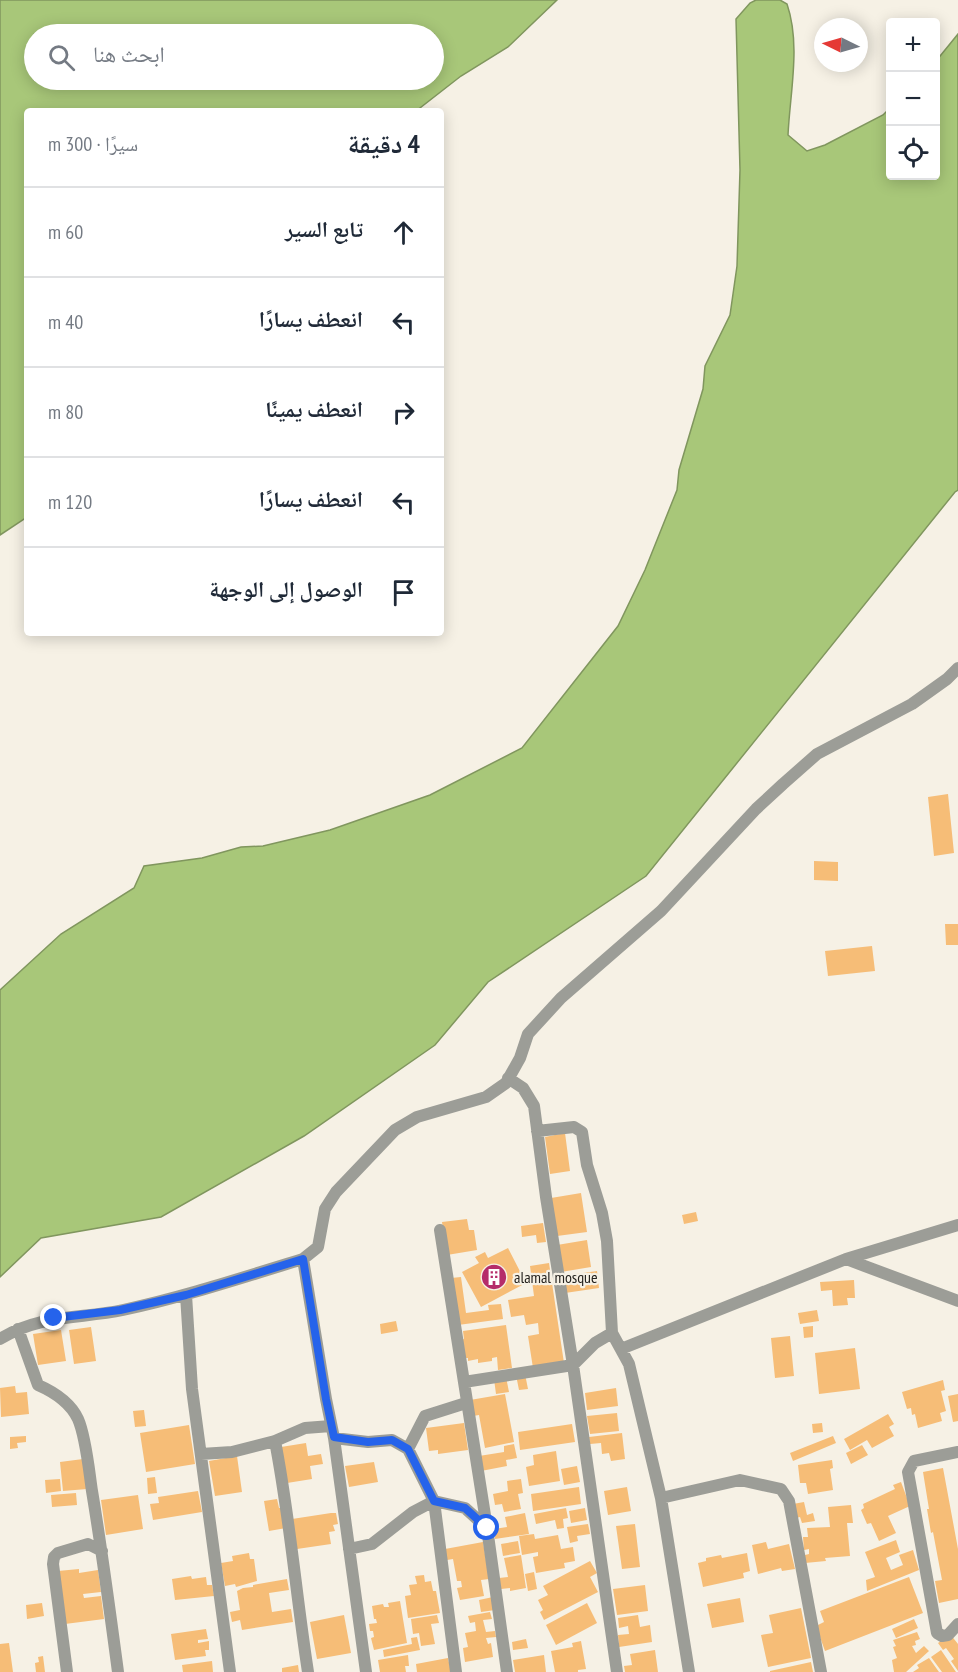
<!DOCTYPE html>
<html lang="ar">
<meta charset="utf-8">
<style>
:root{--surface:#fff;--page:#f6f6f7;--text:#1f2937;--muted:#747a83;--line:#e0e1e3}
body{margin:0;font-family:"PT Sans Narrow","Noto Naskh Arabic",sans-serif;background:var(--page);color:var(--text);direction:rtl}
.controls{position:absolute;right:18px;top:18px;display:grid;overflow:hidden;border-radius:6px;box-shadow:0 3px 15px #0003}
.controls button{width:54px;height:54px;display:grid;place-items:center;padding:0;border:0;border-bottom:2px solid var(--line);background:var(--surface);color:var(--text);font:30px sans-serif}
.compass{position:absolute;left:814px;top:18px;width:54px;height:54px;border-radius:50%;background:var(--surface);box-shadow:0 3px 15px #0003;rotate:275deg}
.stop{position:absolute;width:18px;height:18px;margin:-14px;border:4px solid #2563eb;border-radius:50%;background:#fff}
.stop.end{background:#2563eb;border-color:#fff;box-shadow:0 2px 6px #0008}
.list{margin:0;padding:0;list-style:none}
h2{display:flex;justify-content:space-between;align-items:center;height:78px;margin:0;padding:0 24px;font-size:26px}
h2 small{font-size:20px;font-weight:400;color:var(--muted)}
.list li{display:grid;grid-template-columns:39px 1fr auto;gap:18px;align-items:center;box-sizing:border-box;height:90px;padding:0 24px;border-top:2px solid var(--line)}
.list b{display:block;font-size:22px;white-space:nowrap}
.list em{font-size:20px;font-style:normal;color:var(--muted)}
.icon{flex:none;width:33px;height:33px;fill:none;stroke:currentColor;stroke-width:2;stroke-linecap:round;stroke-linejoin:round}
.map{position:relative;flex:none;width:958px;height:1672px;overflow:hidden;direction:ltr}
.search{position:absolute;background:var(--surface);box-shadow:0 3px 15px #0003;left:24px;top:24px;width:420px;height:66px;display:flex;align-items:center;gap:15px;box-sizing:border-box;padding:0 21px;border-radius:33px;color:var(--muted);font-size:22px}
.panel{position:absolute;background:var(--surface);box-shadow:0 3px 15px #0003;left:24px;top:108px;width:420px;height:528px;border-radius:6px;direction:rtl}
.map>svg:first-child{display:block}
.water{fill:#a8c779;stroke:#80965e;stroke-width:1.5;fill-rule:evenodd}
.building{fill:#f6bd77}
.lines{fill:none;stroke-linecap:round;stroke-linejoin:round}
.street{stroke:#9c9d97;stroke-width:12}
.route{stroke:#2563eb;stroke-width:8}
.labels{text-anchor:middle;stroke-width:4.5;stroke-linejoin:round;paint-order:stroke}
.poi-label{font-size:16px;fill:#24221e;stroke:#f6f1e5;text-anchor:start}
</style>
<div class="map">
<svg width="958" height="1672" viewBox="0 0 958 1672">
<rect width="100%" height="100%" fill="#f6f1e5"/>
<path class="water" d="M0,0H557L508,47L461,76L416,111H27V517L0,535ZM34,34H434V80H34Z
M756,0H780L787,4C801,45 790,92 788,135L807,151L825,145L883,115L890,108V176H936V61L958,34V490L955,492L646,876L488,982L435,1045L304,1136L161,1217L41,1238L0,1277V990L61,934L134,888L144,866L202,858L241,847L263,846L330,830L430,795L522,748L618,626L645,570L677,490L679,470L703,389L705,366L730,315L737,266L740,170L736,19L750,3Z"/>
<path class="building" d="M948,794L954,853L934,856L928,797Z
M814,861L838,862V881L814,880Z
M945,924H958V945H946Z
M872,946L875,971L828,976L825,951Z
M565,1133L570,1171L550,1174L545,1137Z
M581,1193L587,1232L557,1236L551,1198Z
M696,1212L698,1221L684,1224L682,1215Z
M467,1219L469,1230H474L477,1250L447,1255L442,1222Z
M543,1223L546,1242L537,1243L536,1235L522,1237L521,1226Z
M587,1240L591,1267L561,1272L557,1245Z
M508,1248L526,1283L481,1307L462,1272L479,1263L475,1257L485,1252L488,1258Z
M549,1263L564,1363L533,1368L528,1336L539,1334L538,1323L526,1325L524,1315L511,1317L508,1300L534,1296L530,1266Z
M597,1271L599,1288L565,1293L562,1276Z
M461,1277L466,1313L489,1310L488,1305L501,1304L503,1319L458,1325L451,1278Z
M854,1280L855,1298H847L848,1305L833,1306L832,1290L821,1291L820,1282Z
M817,1310L819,1321L800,1324L798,1313Z
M396,1321L398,1331L381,1334L380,1324Z
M506,1325L512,1368L498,1370L497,1357L492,1358V1361L478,1363V1359L468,1361V1358H463L461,1340L464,1339L463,1331Z
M813,1326V1337L804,1338L803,1327Z
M91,1327L96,1361L74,1364L69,1330Z
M61,1330L66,1361L38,1365L33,1334Z
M790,1336L794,1376L775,1378L771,1338Z
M855,1348L860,1389L819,1394L815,1353Z
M525,1374L528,1389L519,1390L516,1375Z
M506,1377L509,1392L496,1394L494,1379Z
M943,1380L945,1390L941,1391L946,1411L940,1413L942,1421L918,1428L915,1414L912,1415L911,1408L907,1409L902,1392Z
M15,1386L16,1393L27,1392L29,1414L1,1417L0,1388Z
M616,1388L618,1406L587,1410L585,1393Z
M505,1394L514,1442L485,1448L479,1415L473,1416L470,1400Z
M958,1394V1421L953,1422L948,1396Z
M144,1410L146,1426L135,1427L133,1411Z
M617,1413L619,1431L590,1434L587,1416Z
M888,1414L894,1424L889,1427L894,1436L872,1448L867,1440L850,1450L844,1439Z
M464,1423L468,1450L438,1454V1450L429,1451L426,1428Z
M822,1423L823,1432L813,1433L812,1424Z
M572,1424L575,1442L520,1450L518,1432Z
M189,1425L195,1464L146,1472L140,1433Z
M622,1433L625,1459L611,1461L609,1453L602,1454L601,1443L590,1444L589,1437Z
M26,1436V1442L17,1443L18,1448L10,1449V1437Z
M833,1436L836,1443L793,1461L790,1453Z
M306,1443L308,1456L321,1454L323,1464L310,1466L312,1479L287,1483L281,1447Z
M514,1444L517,1458L506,1460L507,1466L481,1471L479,1456L504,1452V1446Z
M862,1445L868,1455L851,1464L846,1453Z
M556,1451L560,1481L529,1486L526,1467L534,1465L533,1455Z
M237,1456L242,1492L215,1496L209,1461Z
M83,1459L87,1489L63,1491L60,1462Z
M832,1460L833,1468L830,1469L833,1490L808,1494L806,1483H800L798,1465Z
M374,1462L378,1482L349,1487L345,1466Z
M577,1466L580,1482L564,1485L561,1469Z
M943,1468L958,1549V1599L939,1603L935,1581L942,1580L933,1532L931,1533L927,1509H929L923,1472Z
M155,1477L157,1493L148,1494L147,1478Z
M60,1479L61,1491L46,1493L45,1480Z
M521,1479L523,1493L518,1494L521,1509L504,1512L502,1504L495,1505L493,1494L508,1491L507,1481Z
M901,1482L910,1506L888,1516L896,1533L879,1541L871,1523L867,1524L861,1510L864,1508L863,1504L895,1489L893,1485Z
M579,1487L581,1504L533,1511L531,1494Z
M627,1487L631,1511L608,1515L604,1491Z
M198,1491L202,1512L153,1520L150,1504L159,1503L158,1497Z
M76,1493L77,1505L52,1507L51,1495Z
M138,1495L143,1529L106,1535L101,1500Z
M277,1499L279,1508H282L286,1528L269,1531L264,1501Z
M804,1502L807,1515L813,1513L815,1521L802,1523L800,1517L796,1518L793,1504Z
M851,1505L853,1523H847L850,1556L825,1558L826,1561L805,1563V1555L809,1554V1549L804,1550L803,1537H808L807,1528L830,1527L828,1507Z
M566,1508L568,1518L563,1519L564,1528L557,1529L555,1520L536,1524L534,1514Z
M585,1508L587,1520L571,1523L569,1511Z
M331,1513H336L338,1524L333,1525L335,1531L329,1532L331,1544L297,1549L292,1519Z
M525,1513L529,1534L495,1539L494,1529L507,1527L505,1517Z
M588,1524L590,1534L577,1536L578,1541L570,1543L567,1527Z
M635,1524L640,1567L622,1569L616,1526Z
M534,1534L535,1539L558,1535L561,1549L573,1547L575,1561L564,1563L565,1568L536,1573L533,1557L538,1556V1552L522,1555L519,1536Z
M896,1540L900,1552L886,1558L891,1570L903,1565L899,1555L913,1550L919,1570L867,1591L866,1580L875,1577L865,1552Z
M518,1541L520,1553L503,1556L501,1544Z
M483,1542L489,1579L481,1580L484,1596L460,1600L457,1588L462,1587L461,1581H457L453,1559L447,1560L445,1549Z
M766,1542L768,1549L789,1544L795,1569L782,1571L781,1568L758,1574L752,1545Z
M249,1553L250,1559H254L257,1581L236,1587L235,1584L225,1586L221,1563L233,1561L232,1556Z
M747,1553L750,1571L743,1573L744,1578L703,1587L698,1563L706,1561V1558L721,1555L722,1558Z
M521,1555L526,1588L510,1591V1588L501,1589L499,1578L508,1577L504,1558Z
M590,1561L597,1573L590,1577L598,1592L544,1620L540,1612L543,1610L538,1600L548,1595L543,1586Z
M79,1569V1573L98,1570L101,1592L83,1594L84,1598L101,1596L104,1619L65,1624L58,1571Z
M534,1572L537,1589L528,1591L525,1574Z
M424,1575L425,1582L431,1581L433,1591H436L440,1613L408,1618L405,1596L411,1595L409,1585L417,1584L415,1576Z
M191,1576L192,1579L206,1577L207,1585H212L214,1596L175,1600L172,1579Z
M909,1577L923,1613L825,1651L816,1626L824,1622L820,1611Z
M287,1579L289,1590L269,1593L272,1612L291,1609L293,1622L242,1630L240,1620L232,1622L230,1612L240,1610L237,1591L243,1588L253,1587V1585Z
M645,1585L648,1611L617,1615L613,1589Z
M493,1597L495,1610L481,1612L479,1600Z
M740,1598L744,1622L712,1628L707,1604Z
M400,1601L407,1643L374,1650L371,1638L374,1637L373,1631H370L369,1624L377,1623L376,1619H374L372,1606L383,1604L384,1607H389L388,1603Z
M42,1603L44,1616L27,1619L26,1605Z
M587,1603L597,1623L556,1645L546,1625Z
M801,1608L811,1658L768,1667L761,1635L773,1633L769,1615Z
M490,1612L492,1619L483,1620L486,1632L495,1631L496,1637L486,1638L488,1644L491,1643L493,1657L465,1662L463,1648L468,1647L465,1633L476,1631L475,1622L470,1623L468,1616Z
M344,1615L351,1653L317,1659L310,1622Z
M437,1615L439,1623L431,1624L435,1644L421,1646L419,1633L413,1634L411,1619Z
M638,1615L640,1627L650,1625L652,1642L619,1647L618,1635L629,1634L628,1626L619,1628L618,1618Z
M914,1619L918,1628L896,1638L892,1629Z
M206,1629L208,1639L198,1640V1643L209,1641V1650H205L206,1656L175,1660L171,1634Z
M917,1632L920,1639L915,1641L916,1645L912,1646L916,1653L924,1646L929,1651L906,1672H894L892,1660L897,1658L893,1647L896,1646L893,1640Z
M950,1634L958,1644V1671L951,1661L954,1659L946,1648L943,1650L938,1643Z
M417,1637L420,1650L384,1657L383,1650L412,1644L411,1638Z
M526,1639L528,1648L513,1650L512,1642Z
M581,1641L586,1669L578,1670V1672H555L551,1651L573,1647L572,1643Z
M9,1643L13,1672H0V1644Z
M655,1650L658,1672H625L624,1666L632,1665L630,1654Z
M941,1650L956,1672H942L931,1657Z
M408,1655L409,1666H405L406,1672H380L378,1660Z
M544,1655L546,1672H515L513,1660Z
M43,1656L45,1672H36L35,1663L39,1662L38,1657Z
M448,1658L451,1672H417L416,1664Z
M929,1658L939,1672H913L919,1668L917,1665Z
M212,1661L213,1672H183L182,1665Z
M811,1662L813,1672H770V1671Z
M298,1665L299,1672H282V1668Z"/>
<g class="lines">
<path class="street" d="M508,1078L523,1088L534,1106L546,1197L573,1365L617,1672
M537,1131L574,1127L582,1132L587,1165L602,1213L607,1241L612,1333L629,1364L661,1498L689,1672
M440,1230L487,1528L507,1672
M303,1259L326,1399L334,1438L366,1672
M846,1259L958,1301
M186,1295L192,1389L230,1672
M18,1329L38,1385C54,1392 70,1402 78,1419C86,1437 89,1471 92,1491C102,1551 110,1612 118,1672
M0,1339C40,1314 80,1319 123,1310C184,1297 244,1277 303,1259L318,1247L325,1209L336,1192L395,1130L417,1117L486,1097L506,1083L520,1058L528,1034L561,998L661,911L756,809L783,784L817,754L912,704L947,679L958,668
M621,1349L846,1259L958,1225
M464,1382L573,1365L595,1343L612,1333
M334,1438L368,1442L392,1440L408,1449L434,1501L465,1508L487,1528
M275,1441C290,1518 296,1595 308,1672
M408,1449L425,1416L466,1403
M958,1452L914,1461L908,1472L937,1633L942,1636L948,1635L958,1624
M201,1454L232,1452L275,1441L305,1428L331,1426
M661,1498L740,1480L781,1489L789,1501L821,1672
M349,1549L372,1544L413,1512L434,1501L456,1672
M67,1672L53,1564L54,1557L58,1553L88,1544L102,1551"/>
</g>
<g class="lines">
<path class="route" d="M54,1318L120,1310L186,1295L303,1259L326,1399L334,1437L368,1442L392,1440L408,1449L434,1501L465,1508L487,1528"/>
</g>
<defs>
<g id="building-disc" transform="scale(1.35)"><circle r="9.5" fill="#b52c6a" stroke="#f6f1e5"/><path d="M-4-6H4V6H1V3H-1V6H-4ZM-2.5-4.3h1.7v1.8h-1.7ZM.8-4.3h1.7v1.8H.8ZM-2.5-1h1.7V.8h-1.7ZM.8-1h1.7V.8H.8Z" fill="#fff"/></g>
</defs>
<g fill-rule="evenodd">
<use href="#building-disc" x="494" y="1277"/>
</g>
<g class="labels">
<g class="poi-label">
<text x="514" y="1283">alamal mosque</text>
</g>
</g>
</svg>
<div class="controls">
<button>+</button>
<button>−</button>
<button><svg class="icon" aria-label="locate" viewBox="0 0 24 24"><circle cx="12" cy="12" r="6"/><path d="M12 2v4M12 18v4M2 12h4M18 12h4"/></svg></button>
</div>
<svg class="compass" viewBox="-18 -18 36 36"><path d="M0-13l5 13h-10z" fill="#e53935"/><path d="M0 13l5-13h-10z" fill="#747a83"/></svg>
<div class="stop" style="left:487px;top:1528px"></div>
<div class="stop end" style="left:54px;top:1318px"></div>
<div class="search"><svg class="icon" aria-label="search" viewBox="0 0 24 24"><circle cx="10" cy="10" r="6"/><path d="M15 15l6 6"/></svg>ابحث هنا</div>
<section class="panel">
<h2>4 دقيقة<small>سيرًا · 300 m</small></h2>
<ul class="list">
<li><svg class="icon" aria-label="ahead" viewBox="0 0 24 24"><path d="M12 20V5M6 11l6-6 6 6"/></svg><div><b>تابع السير</b></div><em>60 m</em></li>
<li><svg class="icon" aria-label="left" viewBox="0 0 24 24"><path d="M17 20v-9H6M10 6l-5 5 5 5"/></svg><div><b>انعطف يسارًا</b></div><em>40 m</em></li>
<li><svg class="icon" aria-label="right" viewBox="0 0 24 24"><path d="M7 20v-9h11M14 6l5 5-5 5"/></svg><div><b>انعطف يمينًا</b></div><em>80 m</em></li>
<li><svg class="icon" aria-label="left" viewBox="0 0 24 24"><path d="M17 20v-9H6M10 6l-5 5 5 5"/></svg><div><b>انعطف يسارًا</b></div><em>120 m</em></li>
<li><svg class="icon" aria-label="arrive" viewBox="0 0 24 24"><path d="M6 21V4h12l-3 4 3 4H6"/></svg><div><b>الوصول إلى الوجهة</b></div></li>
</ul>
</section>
</div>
